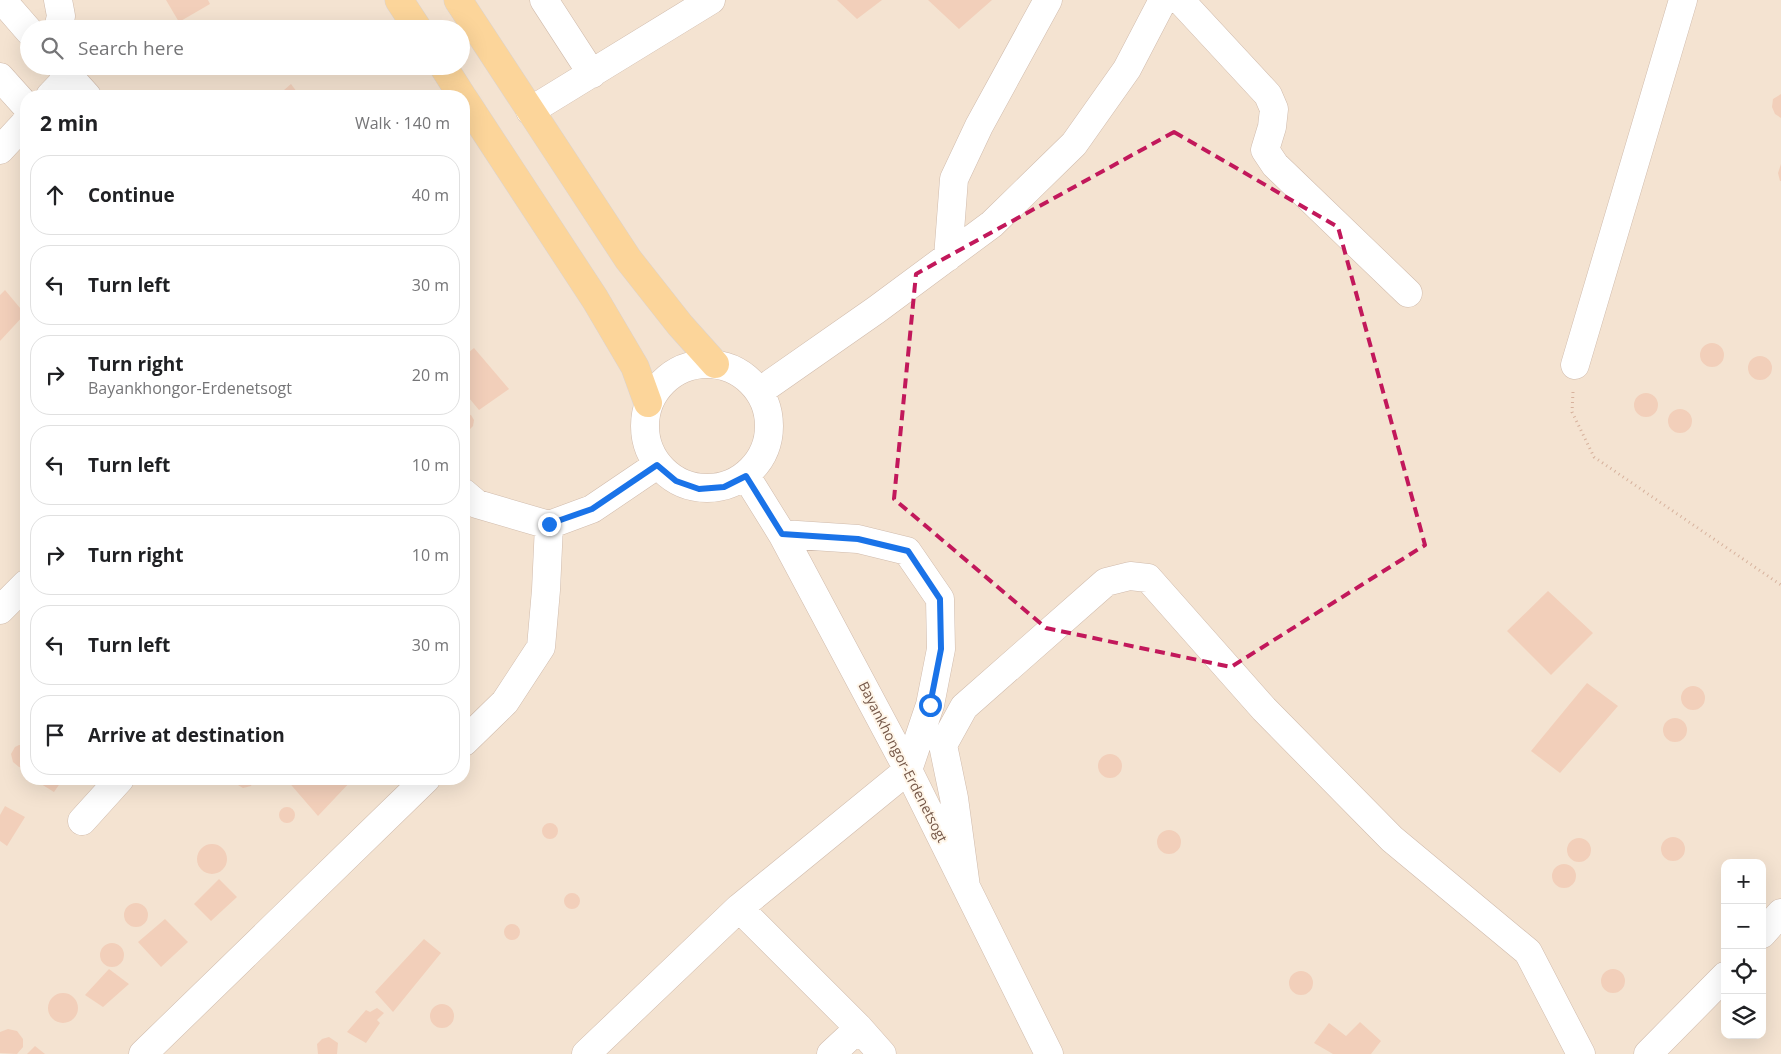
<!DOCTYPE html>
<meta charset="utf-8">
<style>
:root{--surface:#fff;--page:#f2f2f2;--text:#202124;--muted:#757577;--line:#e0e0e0}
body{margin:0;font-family:"Open Sans",sans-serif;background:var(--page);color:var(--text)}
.controls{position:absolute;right:15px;bottom:15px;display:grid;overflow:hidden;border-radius:10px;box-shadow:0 5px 20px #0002}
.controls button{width:45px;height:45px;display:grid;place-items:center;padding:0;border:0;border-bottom:1px solid var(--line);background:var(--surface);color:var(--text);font:25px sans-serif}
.stop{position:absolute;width:15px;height:15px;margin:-11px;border:4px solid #1a73e8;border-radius:50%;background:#fff}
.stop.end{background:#1a73e8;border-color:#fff;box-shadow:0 1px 5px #0008}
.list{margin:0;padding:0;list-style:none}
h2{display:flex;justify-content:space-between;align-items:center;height:65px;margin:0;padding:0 20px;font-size:21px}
h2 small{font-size:16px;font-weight:400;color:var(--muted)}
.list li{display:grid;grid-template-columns:32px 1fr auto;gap:15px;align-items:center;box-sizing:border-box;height:80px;margin:0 10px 10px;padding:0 10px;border:1px solid var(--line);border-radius:20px}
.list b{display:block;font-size:19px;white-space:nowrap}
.list p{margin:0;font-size:16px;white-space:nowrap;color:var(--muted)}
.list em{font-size:16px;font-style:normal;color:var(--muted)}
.icon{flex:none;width:28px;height:28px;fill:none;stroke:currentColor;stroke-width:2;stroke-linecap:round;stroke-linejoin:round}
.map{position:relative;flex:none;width:1781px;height:1054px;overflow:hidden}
.search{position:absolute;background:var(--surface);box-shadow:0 5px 20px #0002;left:20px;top:20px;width:450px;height:55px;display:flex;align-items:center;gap:12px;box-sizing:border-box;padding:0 18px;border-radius:28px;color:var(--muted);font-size:19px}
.panel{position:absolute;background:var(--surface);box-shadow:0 5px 20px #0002;left:20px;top:90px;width:450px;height:695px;border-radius:20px}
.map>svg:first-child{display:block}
.residential{fill:#f4e3d1;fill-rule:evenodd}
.building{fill:#f2cfba}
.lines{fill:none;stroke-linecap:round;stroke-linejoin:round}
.minor-casing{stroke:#d0bbac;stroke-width:29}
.major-casing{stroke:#dbd3cf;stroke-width:29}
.path{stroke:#d7b29d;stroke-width:3;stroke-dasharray:1 4;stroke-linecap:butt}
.minor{stroke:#fff;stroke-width:28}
.major{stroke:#fcd59a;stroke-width:28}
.route{stroke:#1a73e8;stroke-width:6}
.marked{fill:none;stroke:#c2185b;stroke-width:4;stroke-dasharray:10 6;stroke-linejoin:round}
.labels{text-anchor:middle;stroke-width:4;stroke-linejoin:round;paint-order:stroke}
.street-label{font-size:14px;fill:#755748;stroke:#fff6e9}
</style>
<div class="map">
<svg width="1781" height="1054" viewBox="0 0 1781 1054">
<rect width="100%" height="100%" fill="#fdf2e3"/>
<path class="residential" d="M0,0H1781V1054H0ZM29,29H461V66H29ZM26,96H464V779H26ZM1725,863H1762V1035H1725Z"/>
<path class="building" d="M166,0H208L210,4L179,22Z
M837,0H882L857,19Z
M928,0H992L959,29Z
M291,84L300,96H277Z
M1781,94V118L1775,114L1772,107L1773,99Z
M1781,164V181H1780L1778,173Z
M5,290L25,314L0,341V295Z
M1700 355a12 12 0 1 1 24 0a12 12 0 1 1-24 0Z
M474,348L509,389L479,410L464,392V356Z
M1748 368a12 12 0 1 1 24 0a12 12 0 1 1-24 0Z
M1634 405a12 12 0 1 1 24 0a12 12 0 1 1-24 0Z
M1668 421a12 12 0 1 1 24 0a12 12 0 1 1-24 0Z
M464,414L471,415L474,420L473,426L470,429L464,430Z
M1548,591L1593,633L1551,675L1507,631Z
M1587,683L1618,706L1560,773L1531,751Z
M1681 698a12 12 0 1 1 24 0a12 12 0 1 1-24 0Z
M1663 730a12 12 0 1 1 24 0a12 12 0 1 1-24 0Z
M19,745H26V768L19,767L13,762L11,754L15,747Z
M1098 766a12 12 0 1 1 24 0a12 12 0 1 1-24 0Z
M33,779H63L54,792Z
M237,779H253V781L251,786L243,788L238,785Z
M286,779H353L318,816Z
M5,806L25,817L7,846L0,841V815Z
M279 815a8 8 0 1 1 16 0a8 8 0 1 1-16 0Z
M542 831a8 8 0 1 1 16 0a8 8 0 1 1-16 0Z
M1157 842a12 12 0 1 1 24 0a12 12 0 1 1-24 0Z
M1661 849a12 12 0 1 1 24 0a12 12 0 1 1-24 0Z
M1567 850a12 12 0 1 1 24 0a12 12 0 1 1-24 0Z
M197 859a15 15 0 1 1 30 0a15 15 0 1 1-30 0Z
M1552 876a12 12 0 1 1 24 0a12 12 0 1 1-24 0Z
M219,879L237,897L211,921L194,904Z
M564 901a8 8 0 1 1 16 0a8 8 0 1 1-16 0Z
M124 915a12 12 0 1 1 24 0a12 12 0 1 1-24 0Z
M165,919L188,942L161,967L138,942Z
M504 932a8 8 0 1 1 16 0a8 8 0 1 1-16 0Z
M424,939L441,953L393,1012L375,992Z
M100 955a12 12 0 1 1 24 0a12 12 0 1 1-24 0Z
M1601 981a12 12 0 1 1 24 0a12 12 0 1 1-24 0Z
M109,969L129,984L103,1007L85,995Z
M1289 983a12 12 0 1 1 24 0a12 12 0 1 1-24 0Z
M48 1008a15 15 0 1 1 30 0a15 15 0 1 1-30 0Z
M430 1016a12 12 0 1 1 24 0a12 12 0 1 1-24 0Z
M377,1008L384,1013L377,1020L380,1023L366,1043L347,1032L366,1010L370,1012Z
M1360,1022L1381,1041L1371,1054H1333L1314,1043L1329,1023L1346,1036Z
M8,1029L17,1031L23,1039V1047L17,1054L0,1053V1032Z
M329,1037L338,1043L337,1054H318L317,1044L322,1039Z
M35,1046L45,1054H27Z"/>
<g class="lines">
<g class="minor-casing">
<path id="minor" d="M2,0L29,31
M58,0L61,16L58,29
M544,0L592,74
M1180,0L1268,95L1274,109L1272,127L1265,150L1275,165L1408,293
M60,66L87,96
M0,77L26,106
M50,96L69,76
M530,111L711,0
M0,150L26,122
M948,257L954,179L979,126L1048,0
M645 426a62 62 0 1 1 124 0a62 62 0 1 1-124 0Z
M1575,365L1683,0
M760,391L876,310L992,224L1074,144L1127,69L1163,0
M746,476L782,534L908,770L1049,1054
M464,493L477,504L549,525L592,509L657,465
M0,610L26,584
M464,742L505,702L541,647L546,590L549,525
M82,821L120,779
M966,887L954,798L943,745L964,707L1106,582L1130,576L1148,578L1264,709L1392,839L1528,952L1581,1054
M739,908L859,1028L882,1054
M1762,934L1781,913
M143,1054L426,779
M586,1054L739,908L908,770L930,705L941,649L940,599L907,551L858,539L782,534
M831,1054L859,1028
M1648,1054L1725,976"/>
</g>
<g class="major-casing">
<path id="major" d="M399,0L418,29
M458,0L628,259L680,325L715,364
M443,66L462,96
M464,99L595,299L635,367L648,403"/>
</g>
<path class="path" d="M1573,392L1572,412L1594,457L1781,585"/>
<use href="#minor" class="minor"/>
<use href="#major" class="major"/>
</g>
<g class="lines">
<path class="route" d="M549,524L592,509L657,465L676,481L699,489L724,487L746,476L782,534L858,539L908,551L940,599L941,649L930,705"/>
</g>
<path class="marked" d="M1174,132L1338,227L1425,545L1231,667L1046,628L894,499L916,274Z"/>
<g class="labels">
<g class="street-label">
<text transform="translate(903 762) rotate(63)" y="5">Bayankhongor-Erdenetsogt</text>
</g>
</g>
</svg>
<div class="controls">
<button>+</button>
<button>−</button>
<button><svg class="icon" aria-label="locate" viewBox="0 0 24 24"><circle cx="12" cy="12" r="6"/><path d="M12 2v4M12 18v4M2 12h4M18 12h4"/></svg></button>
<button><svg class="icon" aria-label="layers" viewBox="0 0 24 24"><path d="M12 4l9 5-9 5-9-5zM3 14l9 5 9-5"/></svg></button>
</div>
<div class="stop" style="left:930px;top:705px"></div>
<div class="stop end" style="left:549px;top:524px"></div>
<div class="search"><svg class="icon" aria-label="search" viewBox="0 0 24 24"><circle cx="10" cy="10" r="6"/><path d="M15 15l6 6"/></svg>Search here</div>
<section class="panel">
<h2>2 min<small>Walk · 140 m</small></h2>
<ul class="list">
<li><svg class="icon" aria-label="ahead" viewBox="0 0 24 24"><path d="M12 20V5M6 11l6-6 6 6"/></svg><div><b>Continue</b></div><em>40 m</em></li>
<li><svg class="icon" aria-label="left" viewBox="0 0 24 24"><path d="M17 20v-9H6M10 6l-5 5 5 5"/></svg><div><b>Turn left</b></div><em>30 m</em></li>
<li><svg class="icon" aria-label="right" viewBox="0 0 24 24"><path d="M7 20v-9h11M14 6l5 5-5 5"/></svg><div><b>Turn right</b><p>Bayankhongor-Erdenetsogt</p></div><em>20 m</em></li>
<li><svg class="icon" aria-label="left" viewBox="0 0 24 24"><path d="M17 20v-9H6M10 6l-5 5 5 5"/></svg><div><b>Turn left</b></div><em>10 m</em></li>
<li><svg class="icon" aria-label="right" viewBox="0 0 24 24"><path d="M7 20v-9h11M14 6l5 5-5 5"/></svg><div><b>Turn right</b></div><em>10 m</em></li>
<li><svg class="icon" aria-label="left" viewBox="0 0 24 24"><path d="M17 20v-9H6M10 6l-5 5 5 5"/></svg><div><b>Turn left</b></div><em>30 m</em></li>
<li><svg class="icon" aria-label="arrive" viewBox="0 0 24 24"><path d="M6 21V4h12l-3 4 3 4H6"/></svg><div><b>Arrive at destination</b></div></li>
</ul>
</section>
</div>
